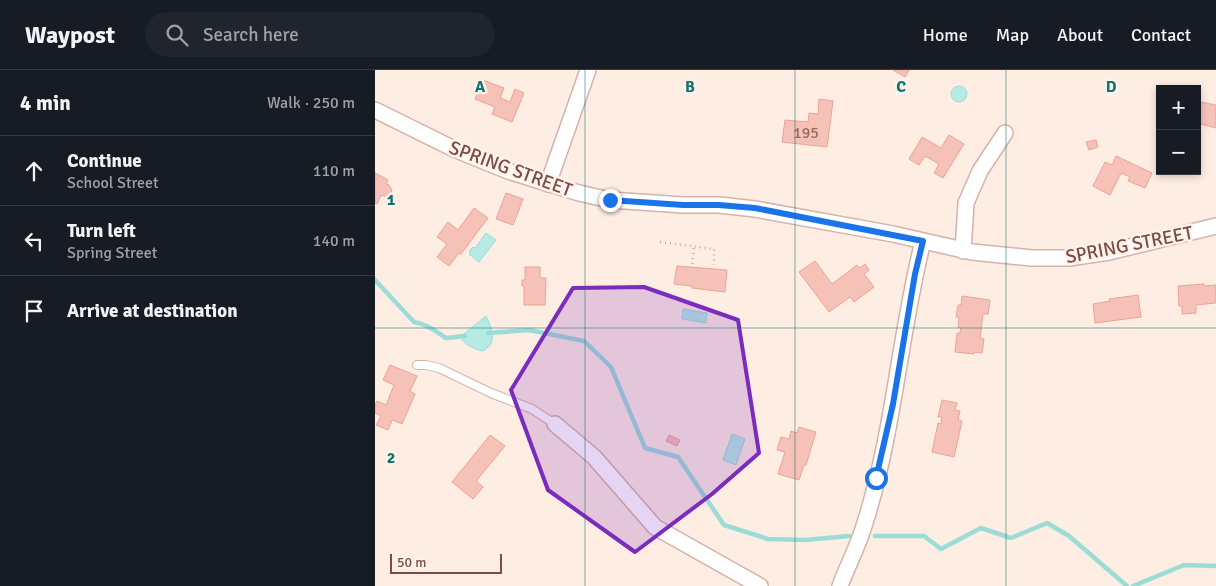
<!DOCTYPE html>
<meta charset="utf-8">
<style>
:root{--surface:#171b24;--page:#20242c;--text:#f1f3f6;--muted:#9ea1a6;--line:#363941}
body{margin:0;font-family:Signika,sans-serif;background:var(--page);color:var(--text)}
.controls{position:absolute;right:15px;top:15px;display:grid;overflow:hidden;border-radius:0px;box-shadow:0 2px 8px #0003}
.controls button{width:45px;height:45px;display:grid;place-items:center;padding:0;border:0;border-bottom:1px solid var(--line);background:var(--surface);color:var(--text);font:25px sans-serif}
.scale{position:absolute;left:15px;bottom:12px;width:112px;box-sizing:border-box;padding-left:5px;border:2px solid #794c46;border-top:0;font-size:14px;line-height:18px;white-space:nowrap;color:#794c46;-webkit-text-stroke:4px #fff2eb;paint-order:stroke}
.stop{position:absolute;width:15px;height:15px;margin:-11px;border:4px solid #1a73e8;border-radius:50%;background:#fff}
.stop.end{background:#1a73e8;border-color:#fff;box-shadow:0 1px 5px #0008}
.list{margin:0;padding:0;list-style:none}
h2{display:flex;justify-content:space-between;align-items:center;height:65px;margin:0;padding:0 20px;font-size:21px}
h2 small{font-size:16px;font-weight:400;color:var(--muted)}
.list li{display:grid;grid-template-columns:32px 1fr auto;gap:15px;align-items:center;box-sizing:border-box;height:70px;padding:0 20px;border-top:1px solid var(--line)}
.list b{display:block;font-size:19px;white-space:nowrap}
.list p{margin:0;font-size:16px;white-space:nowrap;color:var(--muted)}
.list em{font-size:16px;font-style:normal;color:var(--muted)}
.icon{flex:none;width:28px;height:28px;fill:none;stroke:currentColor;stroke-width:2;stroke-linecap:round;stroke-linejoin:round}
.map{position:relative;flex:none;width:841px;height:516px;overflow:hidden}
header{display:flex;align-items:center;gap:30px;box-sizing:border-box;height:70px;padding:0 25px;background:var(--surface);border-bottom:1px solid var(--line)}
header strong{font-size:24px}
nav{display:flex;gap:28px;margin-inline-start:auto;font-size:18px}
.search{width:350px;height:45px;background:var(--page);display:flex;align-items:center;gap:12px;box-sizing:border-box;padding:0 18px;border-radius:28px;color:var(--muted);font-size:19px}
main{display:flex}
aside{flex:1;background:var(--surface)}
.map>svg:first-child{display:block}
.water{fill:#b5eae5;stroke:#9bdcd7}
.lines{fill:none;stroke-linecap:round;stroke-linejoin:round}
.stream{stroke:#9bdcd7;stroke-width:4.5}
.building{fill:#f6c2b8;stroke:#eaa397}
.lane-casing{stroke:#d3b3aa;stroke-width:10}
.street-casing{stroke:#d3b3aa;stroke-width:18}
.path{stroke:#dba49b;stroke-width:2.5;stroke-dasharray:1 4;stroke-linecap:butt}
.lane{stroke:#fff;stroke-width:8}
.street{stroke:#fff;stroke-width:15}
.route{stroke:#1a73e8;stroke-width:6}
.marked{fill:#7b2cbf;fill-opacity:0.2;stroke:#7b2cbf;stroke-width:4;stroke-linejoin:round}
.grid{fill:none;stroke:#0f766e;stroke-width:1;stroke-opacity:0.55}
.labels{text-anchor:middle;stroke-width:5;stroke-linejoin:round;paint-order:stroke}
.number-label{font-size:16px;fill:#986a62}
.street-label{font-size:19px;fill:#794c46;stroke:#fff2eb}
.grid-label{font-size:16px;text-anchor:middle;font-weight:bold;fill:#0f766e;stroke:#fff2eb;stroke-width:5;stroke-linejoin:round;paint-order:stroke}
</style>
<header>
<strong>Waypost</strong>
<div class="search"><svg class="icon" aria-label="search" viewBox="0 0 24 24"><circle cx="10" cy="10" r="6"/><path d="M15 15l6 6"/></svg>Search here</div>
<nav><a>Home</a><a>Map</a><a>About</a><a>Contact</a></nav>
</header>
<main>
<aside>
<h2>4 min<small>Walk · 250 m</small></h2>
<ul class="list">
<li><svg class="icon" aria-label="ahead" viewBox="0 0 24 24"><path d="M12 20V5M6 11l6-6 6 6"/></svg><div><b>Continue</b><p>School Street</p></div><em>110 m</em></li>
<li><svg class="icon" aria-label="left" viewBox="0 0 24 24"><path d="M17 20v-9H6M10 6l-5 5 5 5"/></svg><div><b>Turn left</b><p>Spring Street</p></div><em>140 m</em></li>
<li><svg class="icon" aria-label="arrive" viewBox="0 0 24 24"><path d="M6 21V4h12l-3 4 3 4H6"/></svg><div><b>Arrive at destination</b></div></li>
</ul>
</aside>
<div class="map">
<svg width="841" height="516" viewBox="0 0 841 516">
<rect width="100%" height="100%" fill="#feede3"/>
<path class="water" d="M576 24a8 8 0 1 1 16 0a8 8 0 1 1-16 0Z
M111,163L121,170L104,192L94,184L96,182L94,181L98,177L100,178Z
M308,239L332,243L331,253L307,249Z
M111,246C117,258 123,273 108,281C100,280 89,274 85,267Z
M357,364L370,369L361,395L348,390Z"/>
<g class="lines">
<path class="stream" d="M0,210L39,252C52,254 60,261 71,268L90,266
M113,263L154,260L209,271L236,297L270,378L303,387L349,455L393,469L430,470L474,466
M500,466H549L566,479L606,458L636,468L672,453L694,466L752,516
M758,516L809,495L841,496"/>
</g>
<path class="building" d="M518,0H534L530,7Z
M108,10L129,18L125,28L135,32L140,19L149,23L137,52L117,44L120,37L100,29Z
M444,29L458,31L452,77L407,72L410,50L433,52L434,43L443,44Z
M826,32L841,35V58L822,53V34H825Z
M574,65L589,74L568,108L559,103L564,94L550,86L544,95L534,89L547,67L566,78Z
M721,70L723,77L714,80L711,72Z
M741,86L777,103L770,118L753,111L755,107L746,103L735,125L718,116L730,92L737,95Z
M0,103L13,110L11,114L14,115L17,120L16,123L12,127L6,125L2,134L0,133Z
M131,123L148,129L138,155L121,149Z
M99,138L113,148L86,184L84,183L74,196L62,187L72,174L62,167L73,152L83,160Z
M440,191L457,214L482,195L485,198L490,194L494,200L489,204L499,217L479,232L475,227L454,242L424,202Z
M302,196L352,200L350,222L317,218V216L299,214Z
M150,197H165V208H171L170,235H149V216H147V210H150Z
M829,214V216L841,215V233L821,235V243L807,244V236H804L803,216Z
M763,225L766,247L720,253L718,234L735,231L734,229Z
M587,226L615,230L613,244H608L605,268L609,269L607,283L599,282V284L580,282L582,263H585L586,258L583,257L584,247H581L583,235H586Z
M15,295L42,306L35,321L40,324L27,354L17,350L13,360L1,355L6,346L0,343V335L2,331L11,335L19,315L8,310Z
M567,330L582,333L580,340L585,341L583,350L587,351L579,387L557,382L563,353L566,354L567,347H563Z
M424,357L441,362L431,395H429L424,410L403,404L410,382L402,380L406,367L414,369L416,361L422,363Z
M115,365L130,376L101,411L108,417L98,429L77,412Z
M294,365L305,370L302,376L291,371Z"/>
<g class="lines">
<g class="lane-casing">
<path id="lane" d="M42,295H51L64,298L116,323L157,339L180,354"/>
</g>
<g class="street-casing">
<path id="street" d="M0,40L79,79L133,101L204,123L235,130L308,135H344L380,139L518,164L597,182L657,188H694L734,182L841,156
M173,114L213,0
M588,181L591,133L605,101L630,63
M180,354L219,387L280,457L385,516
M465,516C472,497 482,478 488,459C519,365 524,266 548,171"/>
</g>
<path class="path" d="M285,172L339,179V195
M317,194L319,176"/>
<use href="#lane" class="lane"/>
<use href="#street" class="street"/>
</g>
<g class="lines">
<path class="route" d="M235,130L308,135H344L380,138L548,171L540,204L518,334L501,408"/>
</g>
<path class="marked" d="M269,217L363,250L384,383L337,424L260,482L173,420L136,320L198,218Z"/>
<path class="grid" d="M210,0V516M420,0V516M631,0V516M0,258H841"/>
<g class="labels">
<g class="number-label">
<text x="431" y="68">195</text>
</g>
<g class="street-label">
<text transform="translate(136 98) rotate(20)" y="7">SPRING STREET</text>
<text transform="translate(754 174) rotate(-11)" y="7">SPRING STREET</text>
</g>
</g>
<g class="grid-label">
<text x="105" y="22">A</text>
<text x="315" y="22">B</text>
<text x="526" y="22">C</text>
<text x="736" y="22">D</text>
<text x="16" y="135">1</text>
<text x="16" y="393">2</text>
</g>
</svg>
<div class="controls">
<button>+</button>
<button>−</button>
</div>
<div class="scale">50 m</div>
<div class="stop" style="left:501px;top:408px"></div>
<div class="stop end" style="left:235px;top:130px"></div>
</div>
</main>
